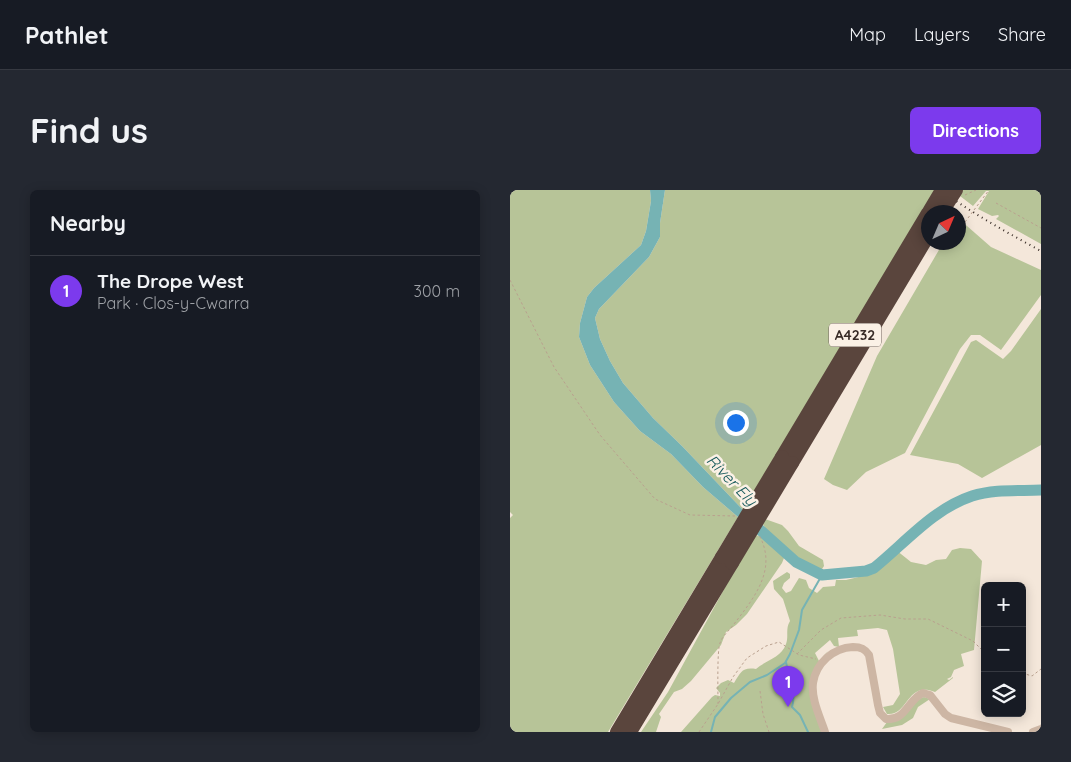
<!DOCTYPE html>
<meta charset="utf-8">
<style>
:root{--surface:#171b24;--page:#242831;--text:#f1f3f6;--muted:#9ea1a6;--line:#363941;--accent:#7c3aed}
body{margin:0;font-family:Quicksand,sans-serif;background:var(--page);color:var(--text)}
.controls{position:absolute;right:15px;bottom:15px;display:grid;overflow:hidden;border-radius:8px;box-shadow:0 2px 12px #0003}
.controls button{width:45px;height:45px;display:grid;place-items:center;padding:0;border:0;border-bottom:1px solid var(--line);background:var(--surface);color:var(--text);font:25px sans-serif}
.compass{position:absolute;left:411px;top:15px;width:45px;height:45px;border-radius:50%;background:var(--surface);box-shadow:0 2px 12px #0003;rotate:44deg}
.you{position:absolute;left:225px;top:232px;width:18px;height:18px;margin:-12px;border:4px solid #fff;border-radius:50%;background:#1a73e8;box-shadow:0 0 0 8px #1a73e833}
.badge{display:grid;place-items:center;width:32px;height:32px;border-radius:50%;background:var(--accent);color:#fff;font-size:16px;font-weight:700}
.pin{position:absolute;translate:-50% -41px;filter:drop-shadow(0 1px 2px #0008)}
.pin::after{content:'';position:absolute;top:26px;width:18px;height:15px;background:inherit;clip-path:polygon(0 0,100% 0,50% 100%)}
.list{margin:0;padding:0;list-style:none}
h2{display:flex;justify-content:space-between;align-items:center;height:65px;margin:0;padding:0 20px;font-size:21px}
h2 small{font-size:16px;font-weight:400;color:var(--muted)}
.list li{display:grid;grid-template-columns:32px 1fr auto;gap:15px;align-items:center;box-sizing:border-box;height:70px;padding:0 20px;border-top:1px solid var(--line)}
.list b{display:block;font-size:19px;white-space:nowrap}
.list p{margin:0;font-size:16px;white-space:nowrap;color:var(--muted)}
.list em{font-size:16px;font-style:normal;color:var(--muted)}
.icon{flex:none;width:28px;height:28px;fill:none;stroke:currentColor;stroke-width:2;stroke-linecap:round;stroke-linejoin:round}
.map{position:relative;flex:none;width:531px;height:542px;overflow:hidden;border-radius:8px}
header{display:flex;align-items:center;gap:30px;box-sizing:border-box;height:70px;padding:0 25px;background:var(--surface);border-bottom:1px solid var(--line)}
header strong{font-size:24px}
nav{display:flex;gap:28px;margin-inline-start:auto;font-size:18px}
.intro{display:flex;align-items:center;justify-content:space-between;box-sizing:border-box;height:120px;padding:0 30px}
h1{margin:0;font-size:35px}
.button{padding:12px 22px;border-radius:8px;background:var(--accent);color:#fff;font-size:18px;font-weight:700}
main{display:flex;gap:30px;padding:0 30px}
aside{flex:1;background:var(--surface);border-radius:8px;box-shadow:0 2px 12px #0003}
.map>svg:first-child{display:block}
.green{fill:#b7c498}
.water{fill:#76b3b4}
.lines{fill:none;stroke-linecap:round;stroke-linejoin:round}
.stream{stroke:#76b3b4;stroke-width:2}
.river{stroke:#76b3b4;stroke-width:11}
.path{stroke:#b9a08e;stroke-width:1;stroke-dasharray:2.5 2.5;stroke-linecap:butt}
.street{stroke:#cdb6a4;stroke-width:8}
.highway{stroke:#5a453d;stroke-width:14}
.rail{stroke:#382c27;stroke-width:2;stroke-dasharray:1 4;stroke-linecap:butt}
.path-bridge{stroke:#b9a08e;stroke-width:1;stroke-dasharray:2.5 2.5;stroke-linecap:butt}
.highway-bridge{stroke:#5a453d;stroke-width:14}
.labels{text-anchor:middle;stroke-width:5;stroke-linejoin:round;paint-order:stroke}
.shield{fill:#fbf1e6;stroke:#726760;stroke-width:1}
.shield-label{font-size:14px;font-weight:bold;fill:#382c27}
.water-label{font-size:16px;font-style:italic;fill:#185b5d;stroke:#fbf1e6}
</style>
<header>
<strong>Pathlet</strong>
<nav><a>Map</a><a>Layers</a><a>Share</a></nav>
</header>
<div class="intro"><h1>Find us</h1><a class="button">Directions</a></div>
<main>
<aside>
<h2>Nearby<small></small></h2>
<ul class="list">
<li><span class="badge">1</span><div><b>The Drope West</b><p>Park · Clos-y-Cwarra</p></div><em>300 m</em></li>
</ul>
</aside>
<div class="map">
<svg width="531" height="542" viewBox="0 0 531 542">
<rect width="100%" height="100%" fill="#f4e7da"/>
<path class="green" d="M0,0H140L141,11L136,41L131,55L84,98L77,107L70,133L69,147L80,175L104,212L130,241L161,264L193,297L228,327L98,542H0V328L3,325L0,322Z
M155,0H425L233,320L172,256L143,228L113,193L100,171L90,149L85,128L89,119L139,67L150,47V33Z
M453,0H531V54L486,29L489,26L488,25L482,26L468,19L479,1H476L463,16L450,6Z
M449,29L481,57L531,80V105L491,160L470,145H461L450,159L395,263L356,282L337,300L323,295L314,289L367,166L433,53L448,52Z
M531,119V255L472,288L448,274L400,265L461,152L466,150L493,169L501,161Z
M255,329L272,335L278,341L289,356L313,370L314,376L312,379C303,380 265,352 259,344C256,340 255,337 252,333Z
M246,345L258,350L268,358L274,368L272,373L237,424L226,435L216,442L211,455L181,491L172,499L164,502L149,524L151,527L146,542H131L158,502L225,379Z
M450,358L461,359L472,371L464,460L451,464L454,476L444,480L441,487L437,489L439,490L443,487V488L425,502C396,491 399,526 377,524L373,517L383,515L390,504L383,459L377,440L368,438L347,440L348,446L328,448L329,457L324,456L320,450L305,463L309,471L318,461L303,483L312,542H171L202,507L205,505L210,506V503L206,498L211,493L218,490L224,493C231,482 232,477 246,479C256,470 271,468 276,454C279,446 275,439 280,431L273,409L264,399L263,391L277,382L280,384V388L274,393L272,398L276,403L281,401L289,388L296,390L299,398L307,403L313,397L325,396L326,390H336L361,384L360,382L386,360L401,372L416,375L426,370L436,369L442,360Z
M414,507L420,509L408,517L403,528L392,535L372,539L377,532C398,534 398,512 414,507Z"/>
<path class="water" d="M140,0H155L150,33V47L139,67L89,119L85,128L90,149L100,171L113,193L143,228L172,256L233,320L228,327L193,297L161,264L130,241L104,212L80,175L69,147L70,133L77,107L84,98L131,55L136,41L141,11Z"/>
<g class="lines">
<path class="stream" d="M276,472L278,482L275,491L277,496L282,498C284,506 284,511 282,517L290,525L298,542
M201,542L205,527L221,508L240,492L257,485L275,473L280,464L289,440L292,420L312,385"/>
<path class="river" d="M240,331L286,372L312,385L356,381L364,378C395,353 423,319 462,306C484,299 509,301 531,300"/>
<path class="path" d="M455,5L466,0
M486,13L531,38
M0,90L44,177L90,245L145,309L180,325L225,326
M287,464L311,440L331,428L370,425L395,429H418L463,451L475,463
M512,483L522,486L531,479
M250,501L253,524L259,542
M208,514C208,503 207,459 210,453C212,446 220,440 224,434C244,408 268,379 249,345
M189,542L208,514L223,487L237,468L256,456L269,452L289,465L306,469"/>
<path class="street" d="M315,542C310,527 301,509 303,493C306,473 323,458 343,457C351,457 355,459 359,465L368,515L370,523L376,529C396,531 398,509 413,503L420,505L435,524L441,528L498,542
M523,542L531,539"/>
<path class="highway" d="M272,267L418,23
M282,273L418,46
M107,542L212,367
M120,542L222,373"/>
<path class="rail" d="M430,0C462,23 496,42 531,61"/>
<path class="path-bridge" d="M452,36L479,0"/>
<path class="highway-bridge" d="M420,20L432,0
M432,22L446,0
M212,367L272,267
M222,373L282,273"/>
</g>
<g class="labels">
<rect class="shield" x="319" y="133.5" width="52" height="23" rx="4"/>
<g class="shield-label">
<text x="345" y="150">A4232</text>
</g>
<g class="water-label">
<text transform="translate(222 290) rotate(46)" y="6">River Ely</text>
</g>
</g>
</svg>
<div class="controls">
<button>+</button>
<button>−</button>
<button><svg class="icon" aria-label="layers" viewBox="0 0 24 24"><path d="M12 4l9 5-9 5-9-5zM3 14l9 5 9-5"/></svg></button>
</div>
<svg class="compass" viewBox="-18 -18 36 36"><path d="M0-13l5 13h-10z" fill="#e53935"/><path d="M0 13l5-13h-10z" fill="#9ea1a6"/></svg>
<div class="you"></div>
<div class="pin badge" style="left:278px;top:517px">1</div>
</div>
</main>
